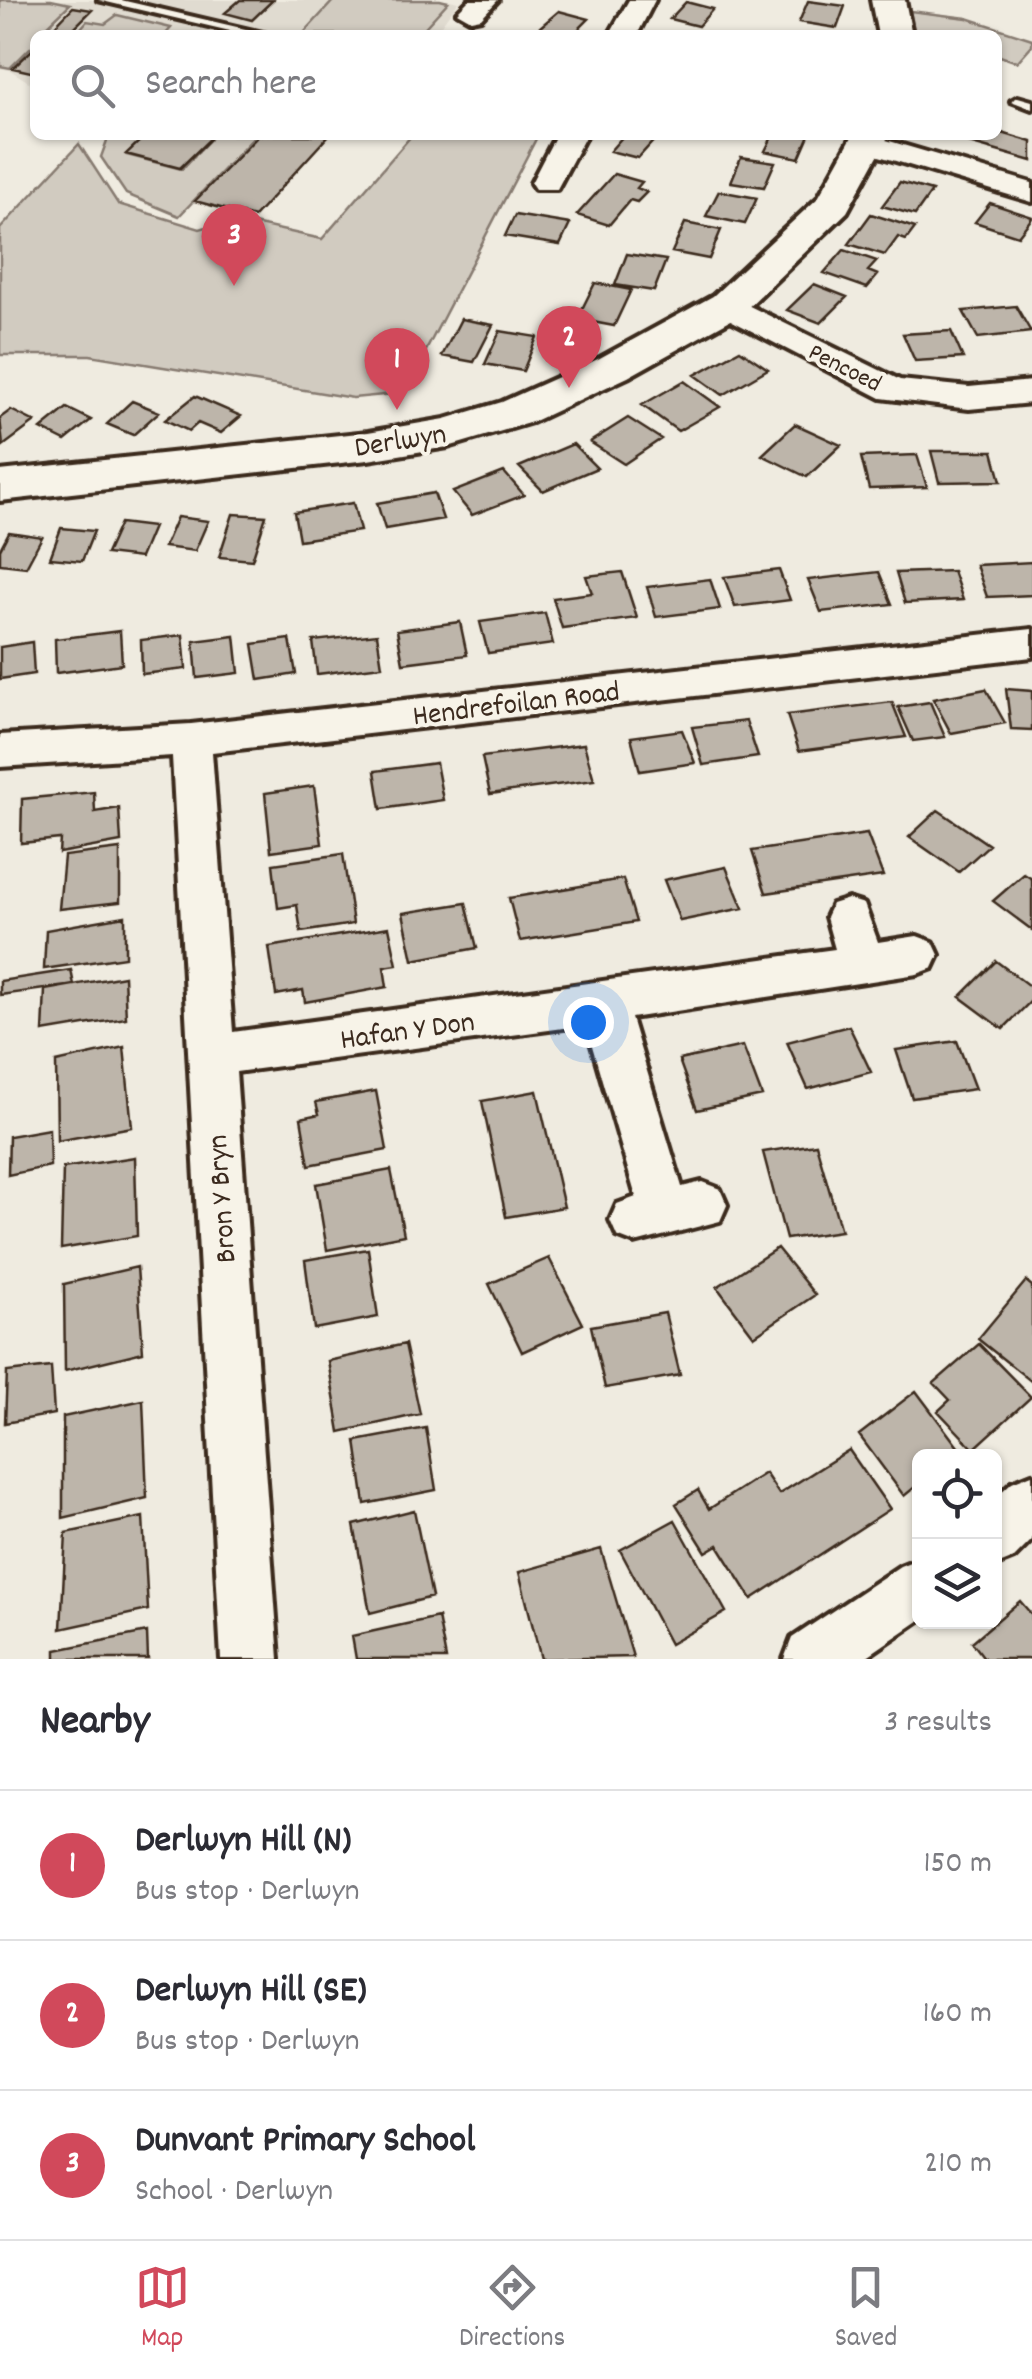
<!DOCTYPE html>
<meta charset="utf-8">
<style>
:root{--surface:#fff;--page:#f2f2f3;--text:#2b2b33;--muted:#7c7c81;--line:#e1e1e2;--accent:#d1495b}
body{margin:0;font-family:Dekko,sans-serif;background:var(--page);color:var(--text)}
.controls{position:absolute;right:30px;bottom:30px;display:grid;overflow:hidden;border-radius:15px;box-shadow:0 2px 8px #0004}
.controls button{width:90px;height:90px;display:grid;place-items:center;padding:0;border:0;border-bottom:2px solid var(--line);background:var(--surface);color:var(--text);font:50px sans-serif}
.you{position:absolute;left:588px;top:1022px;width:35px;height:35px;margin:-25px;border:8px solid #fff;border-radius:50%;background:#1a73e8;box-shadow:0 0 0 15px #1a73e833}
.badge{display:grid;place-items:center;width:65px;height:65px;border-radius:50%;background:var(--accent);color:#fff;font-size:32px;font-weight:700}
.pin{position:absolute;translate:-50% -82px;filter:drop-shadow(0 2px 5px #0008)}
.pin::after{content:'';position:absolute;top:52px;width:35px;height:30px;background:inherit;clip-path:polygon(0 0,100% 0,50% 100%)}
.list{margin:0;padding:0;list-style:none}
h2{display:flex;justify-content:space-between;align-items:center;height:130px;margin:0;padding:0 40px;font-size:42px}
h2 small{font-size:32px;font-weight:400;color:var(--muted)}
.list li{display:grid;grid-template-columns:65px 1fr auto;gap:30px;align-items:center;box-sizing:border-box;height:150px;padding:0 40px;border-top:2px solid var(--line)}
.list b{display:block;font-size:38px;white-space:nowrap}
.list p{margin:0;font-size:32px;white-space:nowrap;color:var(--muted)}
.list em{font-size:32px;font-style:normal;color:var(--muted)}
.icon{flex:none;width:55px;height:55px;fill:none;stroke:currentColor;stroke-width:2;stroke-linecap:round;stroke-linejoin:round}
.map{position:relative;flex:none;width:1032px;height:1659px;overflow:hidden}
.search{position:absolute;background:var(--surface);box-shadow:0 2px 8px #0004;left:30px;right:30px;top:30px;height:110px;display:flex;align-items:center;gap:25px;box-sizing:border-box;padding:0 35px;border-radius:15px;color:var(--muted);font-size:38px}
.sheet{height:580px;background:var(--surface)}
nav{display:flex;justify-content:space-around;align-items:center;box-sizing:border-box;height:140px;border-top:2px solid var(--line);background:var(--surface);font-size:28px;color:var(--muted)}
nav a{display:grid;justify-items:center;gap:5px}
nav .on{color:var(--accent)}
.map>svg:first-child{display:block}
.built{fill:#e0dbd0}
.green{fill:#d1cbc0;stroke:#867a6f;stroke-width:2.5}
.building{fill:#bdb5aa;stroke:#3b2a1e;stroke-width:2.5}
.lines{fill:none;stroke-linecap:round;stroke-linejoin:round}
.service-casing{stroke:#3b2a1e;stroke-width:8}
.minor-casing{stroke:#3b2a1e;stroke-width:8}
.tertiary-casing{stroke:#3b2a1e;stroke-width:8}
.service{fill:#f7f3e8;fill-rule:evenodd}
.minor{fill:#f7f3e8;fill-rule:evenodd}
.tertiary{fill:#f7f3e8;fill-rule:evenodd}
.labels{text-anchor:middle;stroke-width:8;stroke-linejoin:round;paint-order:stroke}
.far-street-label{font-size:25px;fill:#3b2a1e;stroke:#f7f3e8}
.street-label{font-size:30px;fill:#3b2a1e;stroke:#f7f3e8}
</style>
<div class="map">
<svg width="1032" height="1659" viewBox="0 0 1032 1659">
<rect width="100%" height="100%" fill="#efebe0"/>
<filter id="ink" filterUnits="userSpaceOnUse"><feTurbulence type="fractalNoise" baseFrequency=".01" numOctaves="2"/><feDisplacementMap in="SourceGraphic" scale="20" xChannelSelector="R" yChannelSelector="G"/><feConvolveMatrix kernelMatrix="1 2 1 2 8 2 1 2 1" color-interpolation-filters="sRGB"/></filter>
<g filter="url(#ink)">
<path class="built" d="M0,0H450L458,2L434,35H35V86L10,70L0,68Z"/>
<path class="green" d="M0,0H51L70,4L40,33L44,35H35V48H30L10,68L0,66Z
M334,0H440L448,2L418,35L303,34Z
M910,11L967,18L1032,39V45L1017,62L997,55V35L915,34Z
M117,15L171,28L165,35H75L87,21L105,24Z
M109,135H146L127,155L182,169L214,135H256L179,216L126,194L101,157Z
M412,135H538L404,393L353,398L90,355H0V229L79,144L118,204L200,229L232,219L322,239Z"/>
<path class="building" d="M240,0H273L252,20L225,13Z
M808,1L845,6L837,28L799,22Z
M686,2L713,9L698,26L670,19Z
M73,7L92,10L67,35L47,34Z
M559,11L589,19L573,35H541L546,30L539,28Z
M33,49L35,73L13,68Z
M1002,133L1032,142V161L969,143L975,135L997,139Z
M146,135H214L180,168L126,154Z
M259,135H329L254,217L195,201Z
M624,135H651L657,137L638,158L610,151Z
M773,135H809L799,158L765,151Z
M741,157L775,162L764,187L731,182Z
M614,174L642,182L637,188L647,192L637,202L630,200L609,225L577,215Z
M900,182L932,191L915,215L882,206Z
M719,191L757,198L745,224L706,216Z
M990,203L1032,217V218L1018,236L975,222Z
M871,214L915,228L906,240L898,237L885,255L849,244Z
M515,215L570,224L560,245L505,236Z
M685,223L721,230L709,259L672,252Z
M844,250L877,261L868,271L878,275L867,288L824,273Z
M627,254L666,260L654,291L615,285Z
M595,283L631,290L614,326L577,319Z
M814,284L847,297L821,323L787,310Z
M1016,306L1031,332L978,338L963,311Z
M461,319L493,325L474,362L442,356Z
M500,331L537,337L523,371L485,364Z
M951,331L963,358L915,361L903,334Z
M740,350L768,369L723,395L695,375Z
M684,381L720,407L678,431L642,405Z
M195,396L241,416L221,433L198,423L189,431L165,420Z
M132,401L159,412L133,435L107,424Z
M67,408L91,420L65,441L41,429Z
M11,410L35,422L3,446L0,418Z
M628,418L661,439L624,464L590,442Z
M795,424L841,445L807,477L762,455Z
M573,444L597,468L543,491L519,467Z
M931,451H993L1001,481L939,482Z
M917,455L927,487L869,489L861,457Z
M504,472L524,495L472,515L453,492Z
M434,493L443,519L385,529L377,503Z
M353,503L360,531L299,540L294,512Z
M233,514L266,516L252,560L219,557Z
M177,517L208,521L195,551L164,547Z
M120,523L153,527L140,558L106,554Z
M61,528L94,531L82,561L50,558Z
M9,532L42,537L26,567L0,564V549Z
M1032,562V595L987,597L976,565Z
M779,570L790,600L735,607L724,577Z
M953,571L963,600L905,603L896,573Z
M622,572L637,618L562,628L553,598L592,593L586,576Z
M879,572L892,604L821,612L808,580Z
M710,579L720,609L656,617L647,587Z
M545,613L553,644L488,653L480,622Z
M460,622L467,655L403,663L397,630Z
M120,631L122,664L56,673L55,639Z
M377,634L382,666L317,674L313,641Z
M183,635L186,669L142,674L141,640Z
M235,636L239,673L197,678L194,641Z
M290,639L296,674L259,680L253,644Z
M32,642L34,674L0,679V647Z
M986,689L1005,723L951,733L933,699Z
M1006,689L1032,691V730L1011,729Z
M892,702L906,737L799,751L787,715Z
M930,702L945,737L913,741L898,707Z
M746,721L758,757L703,765L692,727Z
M682,730L695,763L640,771L631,737Z
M584,744L594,780L490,794L482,757Z
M436,763L443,800L381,809L375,771Z
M314,786L322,844L271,851L265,793Z
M94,792L95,812L119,808L121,842L59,853L60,839L21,843L22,799Z
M938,810L989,845L959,872L909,837Z
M867,834L883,876L766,893L752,851Z
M120,849V902L59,909L64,856Z
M343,854L353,924L301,932L297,905L278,908L273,864Z
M726,867L743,908L680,921L664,880Z
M1024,874L1032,879V930L993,901Z
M623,879L636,922L520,941L509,898Z
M466,903L477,948L413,960L403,913Z
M125,916V957L44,969L46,930Z
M389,927L397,965L384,967L387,987L305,1002L303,990L276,995L269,947Z
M996,961L1032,988V1000L1003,1029L960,997Z
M71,970L74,985L0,995V981Z
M124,976L126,1018L43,1032L45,990Z
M849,1026L871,1072L808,1089L787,1042Z
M957,1041L975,1089L912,1098L896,1050Z
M743,1046L762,1096L697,1110L679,1060Z
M124,1047L132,1127L57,1141L56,1062Z
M376,1091L387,1150L309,1165L301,1118L319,1114L316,1102Z
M537,1091L564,1207L506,1217L482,1101Z
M49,1129L50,1166L8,1175L9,1136Z
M816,1144L841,1231L786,1239L763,1152Z
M135,1157L137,1236L61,1249L63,1168Z
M391,1170L404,1235L327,1250L316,1184Z
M777,1248L815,1295L754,1336L717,1287Z
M368,1249L378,1317L314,1329L305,1260Z
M549,1258L583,1324L522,1352L489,1284Z
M137,1267L143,1352L65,1371L64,1284Z
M1026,1281L1032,1286V1382L978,1339Z
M665,1313L680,1375L605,1388L591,1326Z
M405,1344L420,1414L340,1432L328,1361Z
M979,1344L1031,1397L974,1449L938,1411L950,1400L934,1383Z
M51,1367L54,1414L5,1423L7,1372Z
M916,1391L961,1451L953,1456H920V1483L904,1496L859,1435Z
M143,1400L147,1498L63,1518V1417Z
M426,1428L436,1490L365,1504L356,1441Z
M849,1450L890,1509L752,1599L718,1545L706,1552L676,1504L698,1490L709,1509L765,1473L779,1494Z
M414,1510L432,1597L370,1613L354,1525Z
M143,1517L148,1610L61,1629L66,1533Z
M675,1520L726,1612L670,1644L620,1550Z
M601,1549L633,1657L541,1659L519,1572Z
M1020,1601L1032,1615V1659H985L972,1642Z
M438,1617L446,1659H356L352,1636Z
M147,1632L148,1659H56V1650Z"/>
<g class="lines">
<g class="service-casing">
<path id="service" d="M98,0H121L271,35H247Z
M1018,97L1032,101V109L1011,101Z"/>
</g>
<g class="minor-casing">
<path id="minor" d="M469,0H498L481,18L471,20L457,12Z
M629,0H655L637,35H609Z
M556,135H586L557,189H535L531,183Z
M869,135L1032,183V202L859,150L854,144L859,138Z
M727,295L900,380L969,387L1032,381V403L969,409L881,398L715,312L711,305L715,298Z
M1032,629V657L212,752L233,1032L835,949L826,917L832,904L848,899L864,904L878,942L917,936L933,942L939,955L933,968L917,974L631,1018L682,1187L702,1182L720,1189L727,1205L720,1221L635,1243L617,1236L610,1220L617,1204L636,1197L586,1025L236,1072L279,1659H221L172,756L0,767V735L191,724Z
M1032,1474V1540L1014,1558L994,1566V1499L1012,1482Z
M920,1558V1620L863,1659H784L792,1638L900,1566Z"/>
</g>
<g class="tertiary-casing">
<path id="tertiary" d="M871,0H905L912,35H878Z
M853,135H889L847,212L741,314L628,377L532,422L448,447L368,460L0,501V471L368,432L445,419L502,402L598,359L713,296L818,198Z"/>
</g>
<use href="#service" class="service"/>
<use href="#minor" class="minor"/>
<use href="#tertiary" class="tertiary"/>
</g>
</g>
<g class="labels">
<g class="far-street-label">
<text transform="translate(846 366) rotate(27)" y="9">Pencoed</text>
</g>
<g class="street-label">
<text transform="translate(400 439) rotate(-9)" y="10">Derlwyn</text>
<text transform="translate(516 702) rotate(-7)" y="10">Hendrefoilan Road</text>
<text transform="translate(407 1029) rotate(-8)" y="10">Hafan Y Don</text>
<text transform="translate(220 1199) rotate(-94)" y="10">Bron Y Bryn</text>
</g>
</g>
</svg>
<div class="controls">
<button><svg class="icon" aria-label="locate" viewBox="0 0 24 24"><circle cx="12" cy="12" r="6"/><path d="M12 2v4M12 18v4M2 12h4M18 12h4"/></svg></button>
<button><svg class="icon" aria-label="layers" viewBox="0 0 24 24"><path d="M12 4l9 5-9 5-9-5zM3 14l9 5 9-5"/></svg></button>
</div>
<div class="you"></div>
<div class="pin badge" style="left:397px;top:410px">1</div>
<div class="pin badge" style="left:569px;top:388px">2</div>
<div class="pin badge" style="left:234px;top:286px">3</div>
<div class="search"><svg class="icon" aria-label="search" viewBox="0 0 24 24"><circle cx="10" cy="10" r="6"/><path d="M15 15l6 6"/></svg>Search here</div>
</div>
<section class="sheet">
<h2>Nearby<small>3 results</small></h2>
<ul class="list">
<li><span class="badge">1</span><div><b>Derlwyn Hill (N)</b><p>Bus stop · Derlwyn</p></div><em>150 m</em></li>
<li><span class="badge">2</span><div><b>Derlwyn Hill (SE)</b><p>Bus stop · Derlwyn</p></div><em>160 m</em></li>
<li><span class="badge">3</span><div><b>Dunvant Primary School</b><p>School · Derlwyn</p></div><em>210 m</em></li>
</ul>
</section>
<nav>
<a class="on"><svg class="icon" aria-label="map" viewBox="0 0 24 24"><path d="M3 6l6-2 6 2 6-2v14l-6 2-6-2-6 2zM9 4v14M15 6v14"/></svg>Map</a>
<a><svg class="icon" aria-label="directions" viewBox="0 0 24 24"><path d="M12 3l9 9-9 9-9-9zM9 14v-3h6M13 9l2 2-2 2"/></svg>Directions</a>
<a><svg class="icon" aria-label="saved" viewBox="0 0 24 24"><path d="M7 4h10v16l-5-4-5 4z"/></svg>Saved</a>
</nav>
